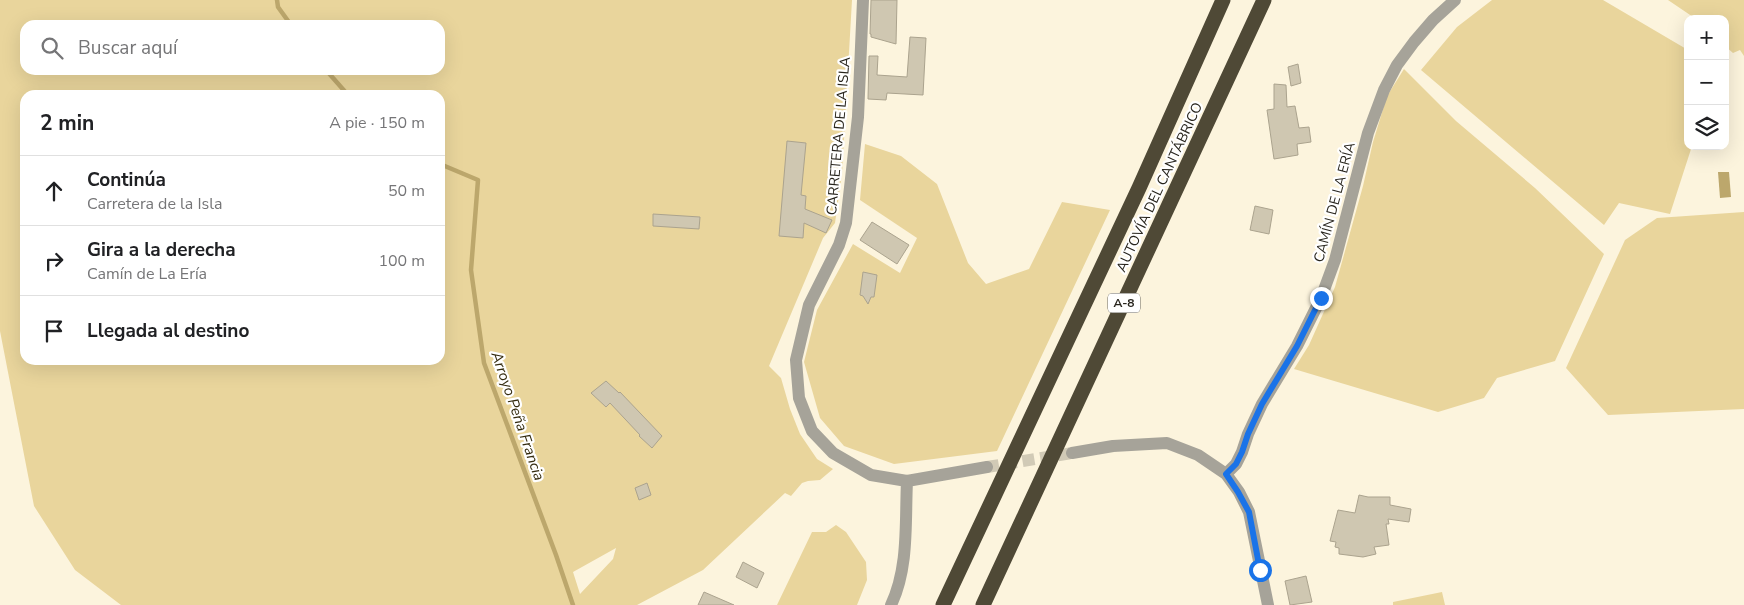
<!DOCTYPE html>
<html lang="es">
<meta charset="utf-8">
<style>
:root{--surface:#fff;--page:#f2f2f2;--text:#202124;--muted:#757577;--line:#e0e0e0}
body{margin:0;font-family:"Nunito Sans",sans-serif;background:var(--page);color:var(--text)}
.controls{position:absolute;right:15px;top:15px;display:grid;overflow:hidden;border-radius:10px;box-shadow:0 5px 20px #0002}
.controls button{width:45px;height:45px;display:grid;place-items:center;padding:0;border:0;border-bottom:1px solid var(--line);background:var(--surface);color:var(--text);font:25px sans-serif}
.stop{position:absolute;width:15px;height:15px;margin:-11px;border:4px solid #1a73e8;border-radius:50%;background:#fff}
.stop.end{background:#1a73e8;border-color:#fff;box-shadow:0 1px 5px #0008}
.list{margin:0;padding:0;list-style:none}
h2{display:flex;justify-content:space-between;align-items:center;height:65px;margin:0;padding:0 20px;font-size:21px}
h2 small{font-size:16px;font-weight:400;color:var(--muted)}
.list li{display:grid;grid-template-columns:32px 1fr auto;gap:15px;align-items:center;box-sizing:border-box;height:70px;padding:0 20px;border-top:1px solid var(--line)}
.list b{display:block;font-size:19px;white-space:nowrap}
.list p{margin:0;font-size:16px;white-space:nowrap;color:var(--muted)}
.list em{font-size:16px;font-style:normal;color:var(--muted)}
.icon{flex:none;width:28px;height:28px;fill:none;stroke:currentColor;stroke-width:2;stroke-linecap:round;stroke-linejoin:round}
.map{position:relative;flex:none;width:1744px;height:605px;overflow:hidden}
.search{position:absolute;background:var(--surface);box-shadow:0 5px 20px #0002;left:20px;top:20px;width:425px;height:55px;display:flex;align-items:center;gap:12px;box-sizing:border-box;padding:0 18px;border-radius:15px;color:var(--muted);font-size:19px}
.panel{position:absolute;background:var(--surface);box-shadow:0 5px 20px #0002;left:20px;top:90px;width:425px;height:275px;border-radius:15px}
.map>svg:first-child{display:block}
.green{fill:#e9d59c;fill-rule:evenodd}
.water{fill:#bca76c}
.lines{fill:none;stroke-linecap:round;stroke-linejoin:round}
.stream{stroke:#bca76c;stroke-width:4.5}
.building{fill:#cfc7b1;stroke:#aba38e}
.street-tunnel{stroke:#d1cab6;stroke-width:12;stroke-dasharray:12 6;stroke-linecap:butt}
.street{stroke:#a6a399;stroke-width:12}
.highway{stroke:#4f4936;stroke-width:15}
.route{stroke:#1a73e8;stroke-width:6}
.labels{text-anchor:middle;stroke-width:4.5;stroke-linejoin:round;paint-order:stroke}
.shield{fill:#fff;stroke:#686660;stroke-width:1}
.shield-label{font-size:12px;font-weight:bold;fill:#27241c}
.street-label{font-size:14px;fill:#27241c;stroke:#fff}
.water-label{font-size:15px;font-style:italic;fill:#342b0f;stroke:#fff}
</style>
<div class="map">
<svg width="1744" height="605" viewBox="0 0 1744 605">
<rect width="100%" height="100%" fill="#fcf4dd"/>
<path class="green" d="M0,0H852L842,174L835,223L823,238L769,366L781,378L790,409L800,434L817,459L833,469L820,480L808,481L802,483L791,496L785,493L703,570L637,605H121L75,570L34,506L0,331ZM25,25H440V70H25ZM25,95H440V360H25ZM616,548L613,559L580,594L573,572Z
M1492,0H1603L1688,50V146H1692L1670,214L1619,203L1604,225L1421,70L1457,27Z
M1668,0H1744V56L1740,50L1733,53L1725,46V19H1696Z
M1404,69L1456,121L1535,188L1604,254L1555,361L1497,378L1484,398L1438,412L1294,369L1309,345L1335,287L1363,186L1373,142L1387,96Z
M865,144L901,156L937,184L968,263L986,284L1029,269L1062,202L1110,210L997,451L894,464L844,446L820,418L804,362L817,310L853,244L900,273L917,238L860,200Z
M1744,212V409L1608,415L1566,368L1625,240L1657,218Z
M836,525L846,532L866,562L867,580L857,605H777L812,532H826Z
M1442,592L1445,605H1393V602Z"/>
<path class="water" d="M1718,172H1729L1731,197L1720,198Z"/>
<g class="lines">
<path class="stream" d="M277,0L278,7L291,25
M326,70L348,95
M440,164L478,180L471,270L484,363L556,555L573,605"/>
</g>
<path class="building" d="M871,0H897L896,44L871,37V34H870Z
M910,37L926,38L923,95L887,93L886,100L868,99L869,56H878L877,75L907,77Z
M1298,64L1301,83L1291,86L1288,67Z
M1274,84L1286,85L1287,107L1295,106L1299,128L1309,127L1311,142L1297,144L1298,155L1274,159L1267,110L1274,109Z
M787,141L806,143L801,195L806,196L805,209L832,220L826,233L804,223L803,238L779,236Z
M1255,206L1273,210L1269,234L1250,230Z
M653,214L700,217L699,229L653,226Z
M872,222L909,245L897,264L860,240Z
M863,272L877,275L874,297H871L868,304L863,296L860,295Z
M606,381L619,393L620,392L662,436L652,448L639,436L640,435L610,403L606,407L591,393Z
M647,483L651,495L639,500L635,488Z
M1359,495L1368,497H1390V505L1411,509L1409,522L1388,519L1389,524H1386L1389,545L1374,547L1376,554L1363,557L1339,554V548L1335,547L1336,542L1330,541L1338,510L1355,513Z
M743,562L764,573L757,588L736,577Z
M1306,576L1312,602L1290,605L1285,581Z
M704,592L734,605H698Z"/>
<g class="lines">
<path class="street-tunnel" d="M987,467L1072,453"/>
<path class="street" d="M863,0L858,117L846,223L839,245L809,305L796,360L799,398L812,431L833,453L871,475L907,481L987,467
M1072,453L1113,446L1167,443L1198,455L1226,474L1239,492L1249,512L1268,605
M1226,474L1236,464L1242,452L1248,434L1262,404L1297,346L1321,298L1335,260L1368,133L1384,90L1397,65L1414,42L1433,20L1455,0
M891,605C909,567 905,523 907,481"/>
<path class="highway" d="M943,605L1139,188L1223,0
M983,605L1264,0"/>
</g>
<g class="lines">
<path class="route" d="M1260,570L1249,512L1238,492L1226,474L1236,464L1242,452L1248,434L1262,404L1297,346L1321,298"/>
</g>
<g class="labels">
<rect class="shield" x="1108" y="293.5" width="32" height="19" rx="4"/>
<g class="shield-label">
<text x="1124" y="307">A-8</text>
</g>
<g class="street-label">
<text transform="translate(838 136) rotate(-85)" y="5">CARRETERA DE LA ISLA</text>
<text transform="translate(1159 187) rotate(-65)" y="5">AUTOVÍA DEL CANTÁBRICO</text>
<text transform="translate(1334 202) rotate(-75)" y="5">CAMÍN DE LA ERÍA</text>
</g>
<g class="water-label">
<text transform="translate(518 416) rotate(71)" y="5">Arroyo Peña Francia</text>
</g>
</g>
</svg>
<div class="controls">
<button>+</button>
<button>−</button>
<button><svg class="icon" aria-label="layers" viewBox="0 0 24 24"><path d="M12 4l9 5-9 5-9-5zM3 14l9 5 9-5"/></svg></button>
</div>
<div class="stop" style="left:1260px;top:570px"></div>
<div class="stop end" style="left:1321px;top:298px"></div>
<div class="search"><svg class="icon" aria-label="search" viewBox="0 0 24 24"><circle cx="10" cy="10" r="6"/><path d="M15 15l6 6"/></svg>Buscar aquí</div>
<section class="panel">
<h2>2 min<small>A pie · 150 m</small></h2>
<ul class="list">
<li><svg class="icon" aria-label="ahead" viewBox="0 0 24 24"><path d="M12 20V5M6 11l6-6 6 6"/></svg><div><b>Continúa</b><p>Carretera de la Isla</p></div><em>50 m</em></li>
<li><svg class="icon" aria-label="right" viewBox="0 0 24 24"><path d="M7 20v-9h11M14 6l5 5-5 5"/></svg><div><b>Gira a la derecha</b><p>Camín de La Ería</p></div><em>100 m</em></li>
<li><svg class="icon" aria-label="arrive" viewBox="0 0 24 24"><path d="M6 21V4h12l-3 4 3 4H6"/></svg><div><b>Llegada al destino</b></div></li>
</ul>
</section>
</div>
